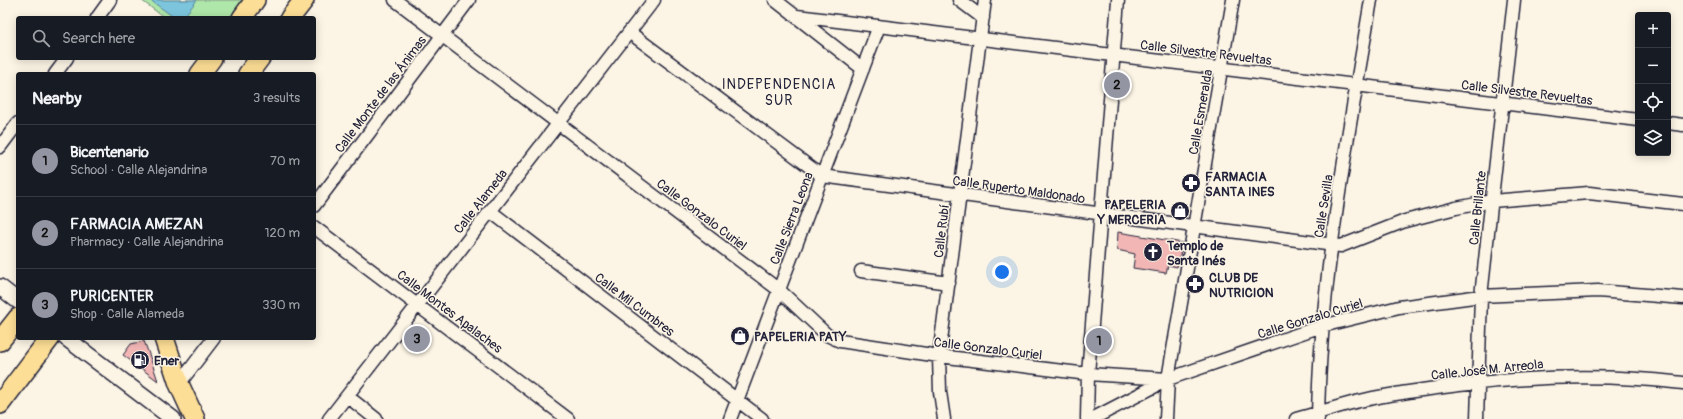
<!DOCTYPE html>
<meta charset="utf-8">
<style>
:root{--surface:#171b24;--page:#20242c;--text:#f1f3f6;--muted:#9ea1a6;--line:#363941;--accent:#9495a2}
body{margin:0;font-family:Pangolin,sans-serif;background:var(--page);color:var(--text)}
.controls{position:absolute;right:12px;top:12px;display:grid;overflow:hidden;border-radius:4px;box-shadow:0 2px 10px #0003}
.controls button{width:36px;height:36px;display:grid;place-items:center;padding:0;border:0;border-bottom:1px solid var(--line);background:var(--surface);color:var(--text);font:20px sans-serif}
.you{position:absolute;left:1002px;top:272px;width:14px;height:14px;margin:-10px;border:3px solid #fff;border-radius:50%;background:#1a73e8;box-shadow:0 0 0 6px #1a73e833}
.badge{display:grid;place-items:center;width:26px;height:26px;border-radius:50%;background:var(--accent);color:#111;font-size:13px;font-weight:700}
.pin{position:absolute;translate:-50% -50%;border:2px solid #fff;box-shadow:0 1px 4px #0006}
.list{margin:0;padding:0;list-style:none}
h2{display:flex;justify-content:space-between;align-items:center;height:52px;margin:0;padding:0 16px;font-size:17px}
h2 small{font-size:13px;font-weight:400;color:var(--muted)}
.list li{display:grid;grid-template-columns:26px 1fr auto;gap:12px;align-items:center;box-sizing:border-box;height:72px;padding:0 16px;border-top:1px solid var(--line)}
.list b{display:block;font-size:15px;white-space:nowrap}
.list p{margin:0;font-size:13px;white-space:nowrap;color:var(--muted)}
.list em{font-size:13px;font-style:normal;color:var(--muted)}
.icon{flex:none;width:22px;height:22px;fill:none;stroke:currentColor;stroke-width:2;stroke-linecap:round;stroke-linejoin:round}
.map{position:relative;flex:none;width:1683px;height:419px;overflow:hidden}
.search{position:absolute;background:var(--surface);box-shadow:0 2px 10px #0003;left:16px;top:16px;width:300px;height:44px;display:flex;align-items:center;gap:10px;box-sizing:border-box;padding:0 14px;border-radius:4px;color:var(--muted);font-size:15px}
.panel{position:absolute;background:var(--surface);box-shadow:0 2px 10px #0003;left:16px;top:72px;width:300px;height:268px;border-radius:4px}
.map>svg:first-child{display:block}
.green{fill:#afe6a9;stroke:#688472}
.water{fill:#7cc5dc;stroke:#58849c}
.building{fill:#f2b6b5;stroke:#22223b}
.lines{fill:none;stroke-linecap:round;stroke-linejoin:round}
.minor-casing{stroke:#22223b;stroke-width:15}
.tertiary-casing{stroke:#22223b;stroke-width:18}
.primary-casing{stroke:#22223b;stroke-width:22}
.minor{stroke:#fcf5e5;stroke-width:12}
.tertiary{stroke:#fcf5e5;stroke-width:15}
.primary{stroke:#fdde96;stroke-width:19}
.labels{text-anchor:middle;stroke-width:3;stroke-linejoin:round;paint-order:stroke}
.street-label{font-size:13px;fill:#22223b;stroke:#fcf5e5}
.poi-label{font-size:13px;font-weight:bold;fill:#22223b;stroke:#fcf5e5;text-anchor:start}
.neighbourhood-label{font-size:14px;letter-spacing:1px;fill:#22223b;stroke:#fcf5e5}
</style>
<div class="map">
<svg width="1683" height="419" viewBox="0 0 1683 419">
<rect width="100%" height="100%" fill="#fcf5e5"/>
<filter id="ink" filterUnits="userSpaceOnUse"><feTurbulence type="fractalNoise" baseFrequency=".025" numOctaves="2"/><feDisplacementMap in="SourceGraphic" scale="8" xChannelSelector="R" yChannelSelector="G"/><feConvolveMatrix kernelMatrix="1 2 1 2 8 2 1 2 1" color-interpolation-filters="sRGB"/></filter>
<g filter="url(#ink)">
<path class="green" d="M141,0H245L231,18H165Z"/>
<path class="water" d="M150,0H197L183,18H175Z"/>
<path class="building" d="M1118,232L1183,243L1177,267L1168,265L1166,273L1133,268L1135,254L1117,250Z
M144,341L150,357L158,381L123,355L131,344Z"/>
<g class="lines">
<g class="minor-casing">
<path id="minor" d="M395,0L779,290L827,335L840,341L939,356L1088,374L1168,379L1322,326L1399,307L1481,296L1598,291L1683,298
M775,0L863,69
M959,0L983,18
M797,16L1638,120
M97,18L110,0
M629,32L822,176L1341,246L1405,221L1456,208L1492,201L1589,193L1683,204
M55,74L67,58
M1668,123L1683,125
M0,147L18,123
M314,206L469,0
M490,211L762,419
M314,227L568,419
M861,271L949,283
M179,384L214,338
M347,396L376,419
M329,419L654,0
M730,419L879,26
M944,419L940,392L939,356L985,0
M1087,419L1088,374L1118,0
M1092,419L1167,380
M1166,419L1168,379L1233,0
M1296,419C1319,413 1341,405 1364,400C1395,393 1427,389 1459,385C1534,376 1608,374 1683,383
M1318,419C1320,278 1348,139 1371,0
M1477,419L1481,296L1514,0"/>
</g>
<g class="tertiary-casing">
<path id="tertiary" d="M0,287L18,301
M66,338L173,419"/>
</g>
<g class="primary-casing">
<path id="primary" d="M242,18L255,0
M290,18L304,0
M200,74L212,58
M248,74L260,58
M164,338L179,384L195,419
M0,341L18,318
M0,404L50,338"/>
</g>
<use href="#minor" class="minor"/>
<use href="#tertiary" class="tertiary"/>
<use href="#primary" class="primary"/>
</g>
</g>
<defs>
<g id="pharmacy-disc" transform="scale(1)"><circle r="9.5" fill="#22223b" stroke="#fcf5e5"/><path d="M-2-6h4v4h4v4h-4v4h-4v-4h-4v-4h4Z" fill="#fff"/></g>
<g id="shop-disc" transform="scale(1)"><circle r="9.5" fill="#22223b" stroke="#fcf5e5"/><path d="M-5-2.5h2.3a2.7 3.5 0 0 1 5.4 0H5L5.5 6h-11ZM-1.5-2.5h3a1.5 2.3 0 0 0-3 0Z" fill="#fff"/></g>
<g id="church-disc" transform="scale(1)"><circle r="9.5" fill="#22223b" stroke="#fcf5e5"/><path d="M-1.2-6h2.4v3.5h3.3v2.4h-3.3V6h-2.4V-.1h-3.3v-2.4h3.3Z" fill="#fff"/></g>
<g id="fuel-disc" transform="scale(1)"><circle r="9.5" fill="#22223b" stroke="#fcf5e5"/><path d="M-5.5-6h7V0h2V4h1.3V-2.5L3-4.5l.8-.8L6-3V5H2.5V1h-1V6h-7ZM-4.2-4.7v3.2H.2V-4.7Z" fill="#fff"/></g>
</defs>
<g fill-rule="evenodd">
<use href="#pharmacy-disc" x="1191" y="183"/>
<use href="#shop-disc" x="1180" y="211"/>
<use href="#church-disc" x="1153" y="252"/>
<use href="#pharmacy-disc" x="1195" y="284"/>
<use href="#shop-disc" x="740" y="336"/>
<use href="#fuel-disc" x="140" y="360"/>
</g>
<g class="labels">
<g class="street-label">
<text transform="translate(1206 52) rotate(7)" y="5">Calle Silvestre Revueltas</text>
<text transform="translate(1527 92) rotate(7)" y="5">Calle Silvestre Revueltas</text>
<text transform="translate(380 94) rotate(-53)" y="5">Calle Monte de las Ánimas</text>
<text transform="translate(1200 112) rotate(-80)" y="5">Calle Esmeralda</text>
<text transform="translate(1019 189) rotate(8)" y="5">Calle Ruperto Maldonado</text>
<text transform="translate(480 201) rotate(-52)" y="5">Calle Alameda</text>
<text transform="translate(1323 206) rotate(-81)" y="5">Calle Sevilla</text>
<text transform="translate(1477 208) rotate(-84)" y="5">Calle Brillante</text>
<text transform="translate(702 214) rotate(37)" y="5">Calle Gonzalo Curiel</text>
<text transform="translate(791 218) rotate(-69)" y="5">Calle Sierra Leona</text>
<text transform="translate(941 231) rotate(-83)" y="5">Calle Rubí</text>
<text transform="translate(635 304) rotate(37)" y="5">Calle Mil Cumbres</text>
<text transform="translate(450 311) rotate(37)" y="5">Calle Montes Apalaches</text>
<text transform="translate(1310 318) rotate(-17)" y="5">Calle Gonzalo Curiel</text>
<text transform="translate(988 348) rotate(7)" y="5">Calle Gonzalo Curiel</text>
<text transform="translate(1487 369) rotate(-6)" y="5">Calle José M. Arreola</text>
</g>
<g class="poi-label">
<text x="1205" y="181">FARMACIA<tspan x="1205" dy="15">SANTA INES</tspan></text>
<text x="1166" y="209" text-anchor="end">PAPELERIA<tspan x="1166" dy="15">Y MERCERIA</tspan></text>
<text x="1167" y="250">Templo de<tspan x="1167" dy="15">Santa Inés</tspan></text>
<text x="1209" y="282">CLUB DE<tspan x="1209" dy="15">NUTRICION</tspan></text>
<text x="754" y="341">PAPELERIA PATY</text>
<text x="154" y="365">Ener</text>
</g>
<g class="neighbourhood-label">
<text x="779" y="89">INDEPENDENCIA<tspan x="779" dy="16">SUR</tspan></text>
</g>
</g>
</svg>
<div class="controls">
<button>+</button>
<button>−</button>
<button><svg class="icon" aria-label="locate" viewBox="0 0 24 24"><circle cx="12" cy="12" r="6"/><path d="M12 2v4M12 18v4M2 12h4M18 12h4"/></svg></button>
<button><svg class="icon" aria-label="layers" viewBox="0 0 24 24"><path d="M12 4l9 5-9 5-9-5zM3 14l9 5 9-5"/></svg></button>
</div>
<div class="you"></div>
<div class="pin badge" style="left:1099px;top:341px">1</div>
<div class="pin badge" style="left:1117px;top:85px">2</div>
<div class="pin badge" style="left:417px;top:339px">3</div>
<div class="search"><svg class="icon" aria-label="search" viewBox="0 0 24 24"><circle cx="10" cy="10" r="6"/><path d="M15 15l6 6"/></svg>Search here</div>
<section class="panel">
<h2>Nearby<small>3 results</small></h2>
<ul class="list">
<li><span class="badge">1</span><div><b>Bicentenario</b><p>School · Calle Alejandrina</p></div><em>70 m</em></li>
<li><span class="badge">2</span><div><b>FARMACIA AMEZAN</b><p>Pharmacy · Calle Alejandrina</p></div><em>120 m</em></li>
<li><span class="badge">3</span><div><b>PURICENTER</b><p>Shop · Calle Alameda</p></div><em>330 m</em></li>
</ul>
</section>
</div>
